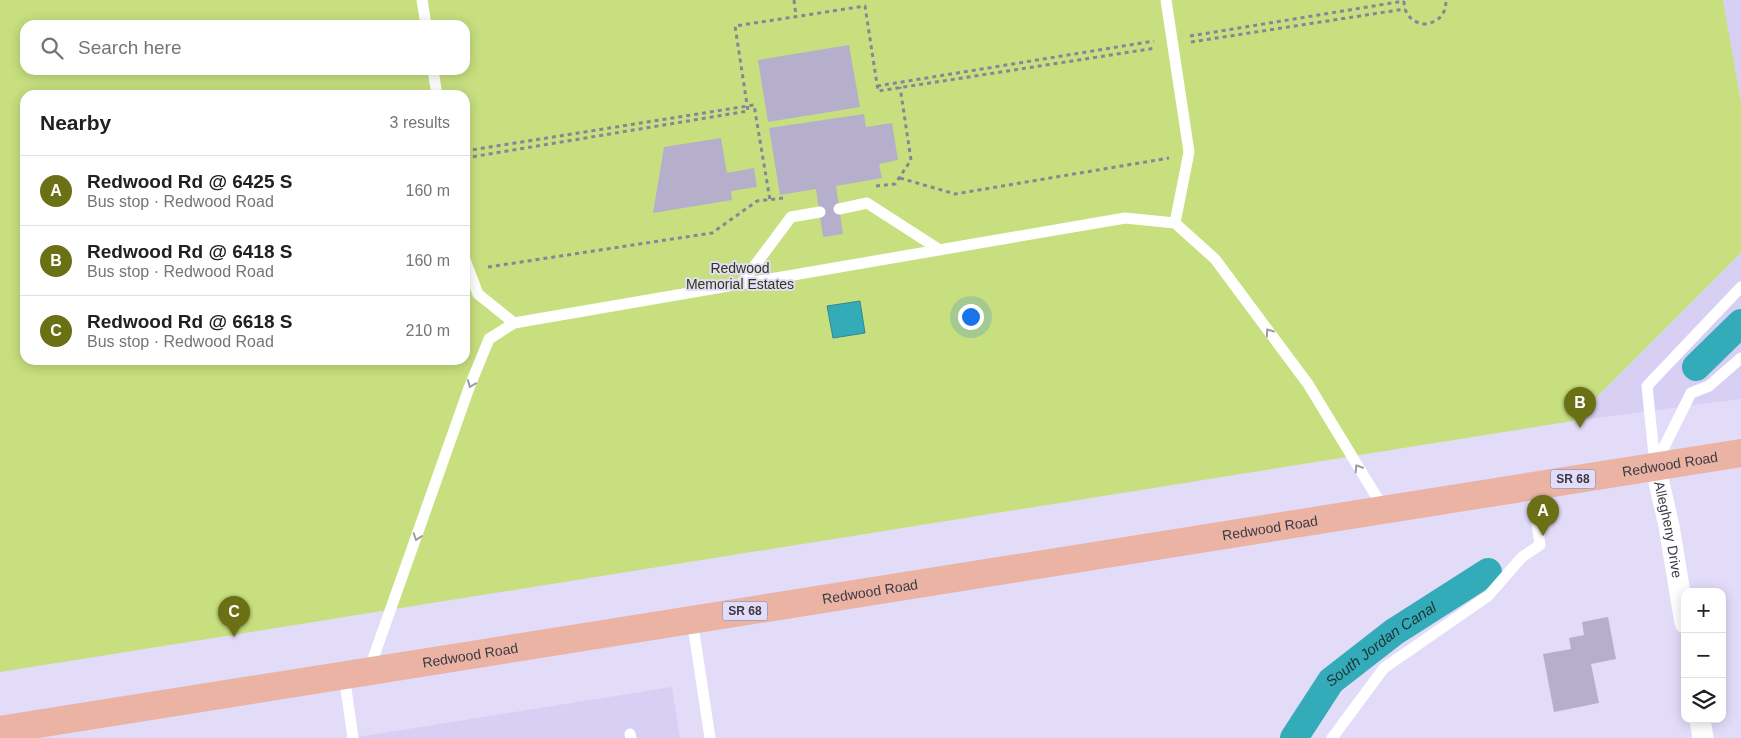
<!DOCTYPE html>
<meta charset="utf-8">
<style>
:root{--surface:#fff;--page:#f2f2f2;--text:#202124;--muted:#757577;--line:#e0e0e0;--accent:#6b7015}
body{margin:0;font-family:Helvetica,sans-serif;background:var(--page);color:var(--text)}
.controls{position:absolute;right:15px;bottom:15px;display:grid;overflow:hidden;border-radius:10px;box-shadow:0 2px 12px #0003}
.controls button{width:45px;height:45px;display:grid;place-items:center;padding:0;border:0;border-bottom:1px solid var(--line);background:var(--surface);color:var(--text);font:25px sans-serif}
.you{position:absolute;left:970px;top:316px;width:18px;height:18px;margin:-12px;border:4px solid #fff;border-radius:50%;background:#1a73e8;box-shadow:0 0 0 8px #1a73e833}
.badge{display:grid;place-items:center;width:32px;height:32px;border-radius:50%;background:var(--accent);color:#fff;font-size:16px;font-weight:700}
.pin{position:absolute;translate:-50% -41px;filter:drop-shadow(0 1px 2px #0008)}
.pin::after{content:'';position:absolute;top:26px;width:18px;height:15px;background:inherit;clip-path:polygon(0 0,100% 0,50% 100%)}
.list{margin:0;padding:0;list-style:none}
h2{display:flex;justify-content:space-between;align-items:center;height:65px;margin:0;padding:0 20px;font-size:21px}
h2 small{font-size:16px;font-weight:400;color:var(--muted)}
.list li{display:grid;grid-template-columns:32px 1fr auto;gap:15px;align-items:center;box-sizing:border-box;height:70px;padding:0 20px;border-top:1px solid var(--line)}
.list b{display:block;font-size:19px;white-space:nowrap}
.list p{margin:0;font-size:16px;white-space:nowrap;color:var(--muted)}
.list em{font-size:16px;font-style:normal;color:var(--muted)}
.icon{flex:none;width:28px;height:28px;fill:none;stroke:currentColor;stroke-width:2;stroke-linecap:round;stroke-linejoin:round}
.map{position:relative;flex:none;width:1741px;height:738px;overflow:hidden}
.search{position:absolute;background:var(--surface);box-shadow:0 2px 12px #0003;left:20px;top:20px;width:450px;height:55px;display:flex;align-items:center;gap:12px;box-sizing:border-box;padding:0 18px;border-radius:15px;color:var(--muted);font-size:19px}
.panel{position:absolute;background:var(--surface);box-shadow:0 2px 12px #0003;left:20px;top:90px;width:450px;height:275px;border-radius:15px}
.map>svg:first-child{display:block}
.built{fill:#d8d0f4}
.green{fill:#c7df7e;fill-rule:evenodd}
.water{fill:#34abb8;stroke:#368895}
.lines{fill:none;stroke-linecap:round;stroke-linejoin:round}
.canal{stroke:#34abb8;stroke-width:28}
.building{fill:#b6afcb}
.path{stroke:#898599;stroke-width:3;stroke-dasharray:4 4;stroke-linecap:butt}
.lane{stroke:#fff;stroke-width:11}
.street{stroke:#fff;stroke-width:21}
.primary{stroke:#eab3a4;stroke-width:28}
.oneway{stroke:#9d9ca2}
.labels{text-anchor:middle;stroke-width:4;stroke-linejoin:round;paint-order:stroke}
.shield{fill:#e2dcf9;stroke:#6d697a;stroke-width:1}
.shield-label{font-size:12px;font-weight:bold;fill:#3b3844}
.park-label{font-size:14px;fill:#30390f;stroke:#e2dcf9}
.street-label{font-size:14px;fill:#3b3844;stroke:#e2dcf9}
.water-label{font-size:15px;font-style:italic;fill:#1a3437;stroke:#e2dcf9}
</style>
<div class="map">
<svg width="1741" height="738" viewBox="0 0 1741 738">
<rect width="100%" height="100%" fill="#e2dcf9"/>
<path class="built" d="M1723,0H1741V102Z
M1741,253V399L1573,421Z
M672,687L680,738H351Z"/>
<path class="green" d="M0,0H1723L1741,102V253L1573,421L0,672ZM25,25H465V70H25ZM25,95H465V360H25Z"/>
<path class="water" d="M860,301L865,333L833,338L827,306Z"/>
<g class="lines">
<g class="canal">
<path d="M1696,367L1741,323"/>
<path id="s1" d="M1294,738L1331,681L1394,632L1488,572"/>
</g>
</g>
<path class="building" d="M849,45L860,107L768,122L758,60Z
M864,114L866,127L892,123L898,160L879,164L882,178L836,186L843,234L823,237L816,189L780,195L769,128Z
M721,138L727,173L754,168L757,187L731,191L732,200L653,213L664,147Z
M1608,617L1616,659L1591,664L1599,703L1554,712L1543,654L1571,649L1569,638L1584,635L1582,622Z"/>
<g class="lines">
<path class="path" d="M794,0L796,16
M1404,1C1404,14 1412,23 1425,24C1439,22 1446,14 1446,0
M1190,36L1404,1
M1191,42L1405,9
M877,86L1154,41
M465,151L754,105L770,200
M465,158L748,111L735,26L865,6L878,91L1156,48
M900,178L955,194L1169,158
M876,186L895,184L911,160L900,87
M488,267L712,233L757,201L784,198"/>
<path class="lane" d="M422,0L426,25
M1166,0L1189,152L1175,223
M433,70L437,95
M839,209L867,203L940,250
M465,260L478,294L514,323
M741,284L791,217L820,212
M1655,465L1647,386L1741,287
M1655,465L1691,393L1709,386L1741,358
M692,619L710,738
M369,670L469,388L489,339L514,323L1125,218L1175,223L1215,259L1308,384L1384,509
M344,675L353,738
M630,734L631,738
M1332,738L1384,668L1488,596L1522,557L1540,545L1532,486"/>
<g class="street">
<path id="s2" d="M1655,465L1669,526L1685,623"/>
<path d="M1700,719L1703,738"/>
</g>
<path class="primary" id="s3" d="M0,730L1741,453"/>
</g>
<defs><path id="oneway-chevron" d="M-2-3.5L2.5 0L-2 3.5" fill="none" stroke-width="1.6" stroke-linecap="round" stroke-linejoin="round" transform="scale(1.25)"/></defs>
<g class="oneway">
<use href="#oneway-chevron" transform="translate(1269 332) rotate(-126)"/>
<use href="#oneway-chevron" transform="translate(471 384) rotate(112)"/>
<use href="#oneway-chevron" transform="translate(1358 468) rotate(-122)"/>
<use href="#oneway-chevron" transform="translate(417 537) rotate(109)"/>
</g>
<g class="labels">
<g class="shield">
<rect x="1550.5" y="469.5" width="45" height="19" rx="4"/>
<rect x="722.5" y="601.5" width="45" height="19" rx="4"/>
</g>
<g class="shield-label">
<text x="1573" y="483">SR 68</text>
<text x="745" y="615">SR 68</text>
</g>
<g class="park-label">
<text x="740" y="273">Redwood<tspan x="740" dy="16">Memorial Estates</tspan></text>
</g>
<g class="street-label">
<text dy="5" stroke="none"><textPath href="#s3" startOffset="1691">Redwood Road</textPath></text>
<text dy="5" stroke="none"><textPath href="#s3" startOffset="1286">Redwood Road</textPath></text>
<text dy="5" stroke="none"><textPath href="#s2" startOffset="66">Allegheny Drive</textPath></text>
<text dy="5" stroke="none"><textPath href="#s3" startOffset="881">Redwood Road</textPath></text>
<text dy="5" stroke="none"><textPath href="#s3" startOffset="476">Redwood Road</textPath></text>
</g>
<g class="water-label">
<text dy="5" stroke="none"><textPath href="#s1" startOffset="130">South Jordan Canal</textPath></text>
</g>
</g>
</svg>
<div class="controls">
<button>+</button>
<button>−</button>
<button><svg class="icon" aria-label="layers" viewBox="0 0 24 24"><path d="M12 4l9 5-9 5-9-5zM3 14l9 5 9-5"/></svg></button>
</div>
<div class="you"></div>
<div class="pin badge" style="left:1543px;top:536px">A</div>
<div class="pin badge" style="left:1580px;top:428px">B</div>
<div class="pin badge" style="left:234px;top:637px">C</div>
<div class="search"><svg class="icon" aria-label="search" viewBox="0 0 24 24"><circle cx="10" cy="10" r="6"/><path d="M15 15l6 6"/></svg>Search here</div>
<section class="panel">
<h2>Nearby<small>3 results</small></h2>
<ul class="list">
<li><span class="badge">A</span><div><b>Redwood Rd @ 6425 S</b><p>Bus stop · Redwood Road</p></div><em>160 m</em></li>
<li><span class="badge">B</span><div><b>Redwood Rd @ 6418 S</b><p>Bus stop · Redwood Road</p></div><em>160 m</em></li>
<li><span class="badge">C</span><div><b>Redwood Rd @ 6618 S</b><p>Bus stop · Redwood Road</p></div><em>210 m</em></li>
</ul>
</section>
</div>
